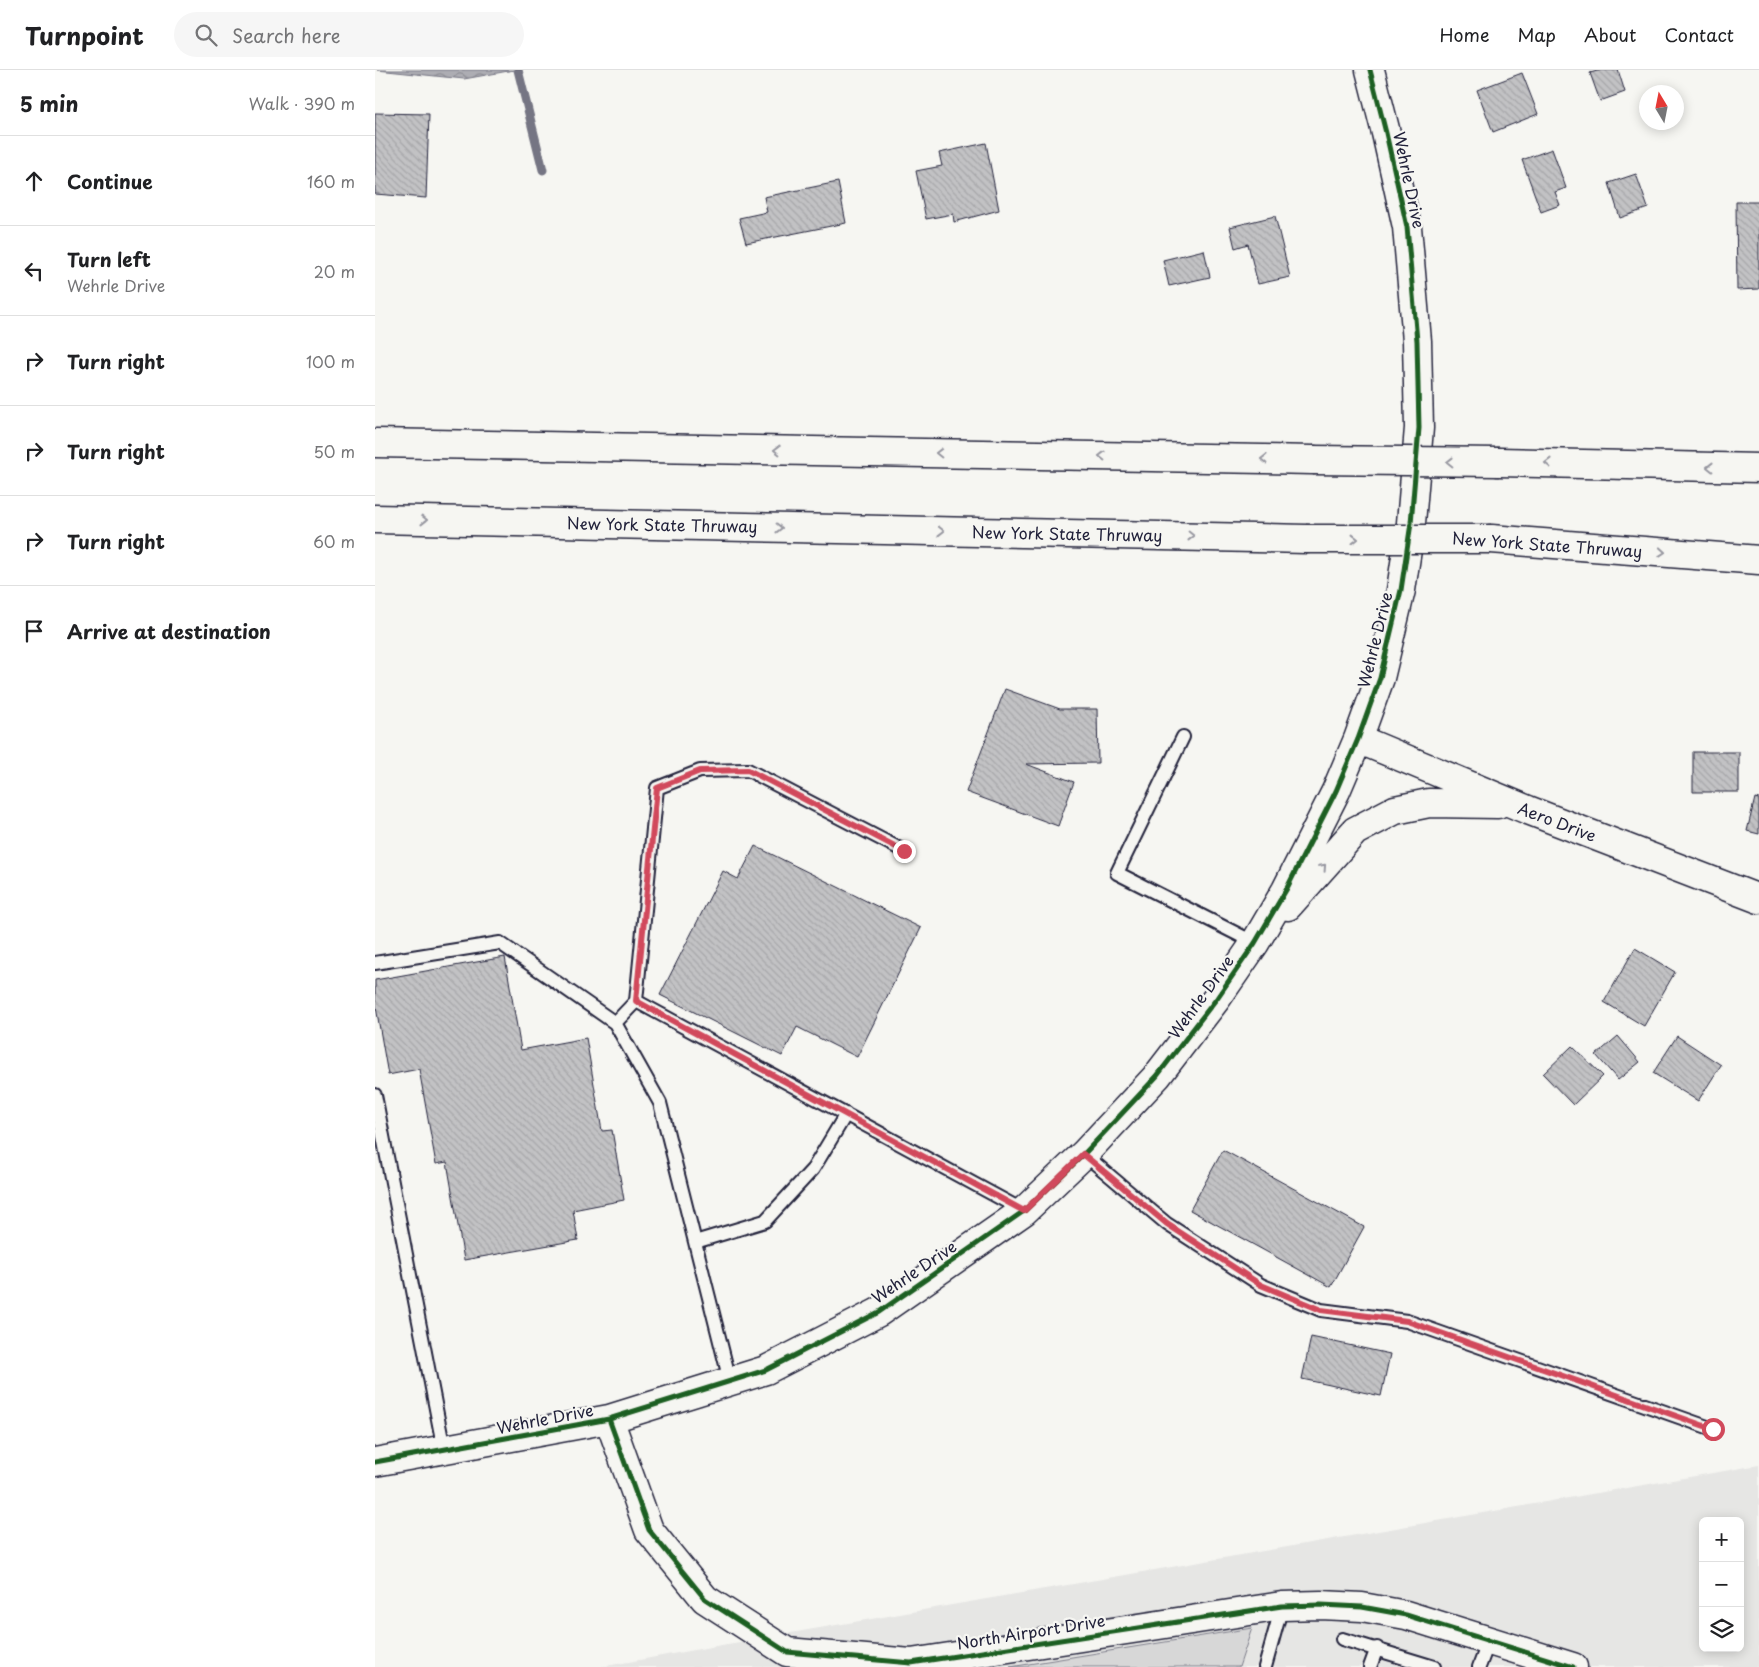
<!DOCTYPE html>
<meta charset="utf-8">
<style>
:root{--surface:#fff;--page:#f6f6f6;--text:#202124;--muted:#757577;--line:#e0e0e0}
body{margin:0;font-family:"Playpen Sans",sans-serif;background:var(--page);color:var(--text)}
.controls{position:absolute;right:15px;bottom:15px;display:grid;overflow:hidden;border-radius:8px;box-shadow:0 2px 12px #0003}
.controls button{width:45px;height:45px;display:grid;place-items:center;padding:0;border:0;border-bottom:1px solid var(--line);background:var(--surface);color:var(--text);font:25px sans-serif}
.compass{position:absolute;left:1264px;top:15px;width:45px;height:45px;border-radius:50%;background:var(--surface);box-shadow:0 2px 12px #0003;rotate:350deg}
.stop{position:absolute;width:15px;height:15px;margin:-11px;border:4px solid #d1495b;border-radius:50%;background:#fff}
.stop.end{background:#d1495b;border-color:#fff;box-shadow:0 1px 5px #0008}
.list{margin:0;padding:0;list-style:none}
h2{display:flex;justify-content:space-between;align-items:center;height:65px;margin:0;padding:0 20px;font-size:21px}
h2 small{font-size:16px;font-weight:400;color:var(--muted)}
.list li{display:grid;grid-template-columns:32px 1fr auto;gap:15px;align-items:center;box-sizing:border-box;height:90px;padding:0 20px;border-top:1px solid var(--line)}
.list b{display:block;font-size:19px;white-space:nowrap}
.list p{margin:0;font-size:16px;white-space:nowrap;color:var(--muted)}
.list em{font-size:16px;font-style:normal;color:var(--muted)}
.icon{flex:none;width:28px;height:28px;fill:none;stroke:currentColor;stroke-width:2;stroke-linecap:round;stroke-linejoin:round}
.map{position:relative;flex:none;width:1384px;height:1597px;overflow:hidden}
header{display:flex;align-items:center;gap:30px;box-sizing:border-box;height:70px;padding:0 25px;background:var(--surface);border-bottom:1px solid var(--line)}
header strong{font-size:24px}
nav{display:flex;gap:28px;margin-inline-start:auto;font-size:18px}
.search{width:350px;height:45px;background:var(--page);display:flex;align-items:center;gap:12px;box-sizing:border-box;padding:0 18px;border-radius:28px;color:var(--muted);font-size:19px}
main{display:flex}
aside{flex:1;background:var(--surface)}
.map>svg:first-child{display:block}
.built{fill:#e6e6e4;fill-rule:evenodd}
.green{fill:#d7d7d7;stroke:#7c7c89}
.water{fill:url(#water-waves);stroke:#757583}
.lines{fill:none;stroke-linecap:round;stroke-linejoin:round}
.stream{stroke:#757583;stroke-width:9}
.building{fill:url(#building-back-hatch);stroke:#22223b}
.lane-casing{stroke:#22223b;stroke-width:16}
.secondary-casing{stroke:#22223b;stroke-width:31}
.highway-casing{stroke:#22223b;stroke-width:31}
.lane{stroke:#f6f6f2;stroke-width:12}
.secondary{stroke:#f6f6f2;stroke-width:28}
.highway{stroke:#f6f6f2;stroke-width:28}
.highway-bridge-casing{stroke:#22223b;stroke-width:31;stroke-linecap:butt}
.highway-bridge{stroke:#f6f6f2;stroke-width:28}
.cycleway-casing{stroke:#f6f6f2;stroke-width:8}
.cycleway{stroke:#1b5e20;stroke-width:5}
.oneway{stroke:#9797a0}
.route{stroke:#d1495b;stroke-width:6}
.labels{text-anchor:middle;stroke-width:4.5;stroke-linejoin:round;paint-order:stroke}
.street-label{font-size:16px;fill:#22223b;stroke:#f6f6f2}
</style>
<header>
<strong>Turnpoint</strong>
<div class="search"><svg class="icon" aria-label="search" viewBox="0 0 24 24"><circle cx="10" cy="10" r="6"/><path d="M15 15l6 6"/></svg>Search here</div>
<nav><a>Home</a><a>Map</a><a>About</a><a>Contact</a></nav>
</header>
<main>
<aside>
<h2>5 min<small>Walk · 390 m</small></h2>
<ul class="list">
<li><svg class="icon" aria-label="ahead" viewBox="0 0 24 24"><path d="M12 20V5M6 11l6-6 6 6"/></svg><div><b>Continue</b></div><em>160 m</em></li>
<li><svg class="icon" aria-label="left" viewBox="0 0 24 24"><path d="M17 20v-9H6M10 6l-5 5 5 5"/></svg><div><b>Turn left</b><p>Wehrle Drive</p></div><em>20 m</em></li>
<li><svg class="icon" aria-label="right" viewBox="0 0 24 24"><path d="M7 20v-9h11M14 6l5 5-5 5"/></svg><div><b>Turn right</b></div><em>100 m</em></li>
<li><svg class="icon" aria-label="right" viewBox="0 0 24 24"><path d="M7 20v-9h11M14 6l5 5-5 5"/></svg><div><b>Turn right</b></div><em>50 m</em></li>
<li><svg class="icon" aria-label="right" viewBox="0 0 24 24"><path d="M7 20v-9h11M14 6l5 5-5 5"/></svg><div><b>Turn right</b></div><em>60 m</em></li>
<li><svg class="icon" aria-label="arrive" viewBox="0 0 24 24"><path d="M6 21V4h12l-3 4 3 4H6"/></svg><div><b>Arrive at destination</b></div></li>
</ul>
</aside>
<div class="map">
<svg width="1384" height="1597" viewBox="0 0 1384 1597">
<defs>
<pattern id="water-waves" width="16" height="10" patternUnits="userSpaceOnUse" patternTransform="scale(1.25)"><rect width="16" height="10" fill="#adadb3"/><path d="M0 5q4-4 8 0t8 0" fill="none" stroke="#8c8c93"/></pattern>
<pattern id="building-back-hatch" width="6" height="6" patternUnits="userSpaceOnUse" patternTransform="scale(1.25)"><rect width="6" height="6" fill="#c2c2c4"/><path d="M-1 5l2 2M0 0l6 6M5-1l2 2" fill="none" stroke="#a6a6a9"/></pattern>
</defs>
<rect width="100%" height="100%" fill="#f6f6f2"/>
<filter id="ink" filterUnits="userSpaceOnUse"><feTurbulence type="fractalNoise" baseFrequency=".02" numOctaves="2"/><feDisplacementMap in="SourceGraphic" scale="10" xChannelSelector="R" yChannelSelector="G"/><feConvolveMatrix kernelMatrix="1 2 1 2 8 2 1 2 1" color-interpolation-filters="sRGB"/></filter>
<g filter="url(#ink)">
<path class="built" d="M1384,1395V1597H226L341,1576ZM1328,1451H1365V1578H1328Z"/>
<path class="green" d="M877,1558L864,1597H635Z"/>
<path class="water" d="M2,0H139L89,9Z"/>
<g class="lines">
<path class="stream" d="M143,0L168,100"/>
</g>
<path class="building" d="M1226,0H1243L1250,22L1225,31L1215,3Z
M1147,3L1163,44L1118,62L1102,20Z
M0,43L54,44L51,128L0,124Z
M611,73L624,140L579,152L578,144L551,149L541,101L567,96L564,83Z
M1177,79L1191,118L1180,122L1185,135L1166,142L1147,90Z
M1261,104L1273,138L1245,148L1234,113Z
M463,112L471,153L371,173L364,148L392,142L389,127Z
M1361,132H1384V219L1362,220Z
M900,146L915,207L883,214L873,174L860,178L855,157Z
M829,180L835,207L794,216L788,190Z
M630,619L685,639H722L723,693L651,694L699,712L683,756L591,722Z
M1318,682H1364V722H1318Z
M1380,728L1384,729V764L1372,761Z
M380,776L546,858L482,987L422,957L407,986L285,925L348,801L363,809Z
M1260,878L1300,902L1269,956L1229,932Z
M130,887L146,980L211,968L227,1061L237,1060L249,1130L198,1140L203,1170L89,1190L72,1092L61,1094L44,999L13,1005L0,931V910Z
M1243,966L1265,992L1243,1010L1221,985Z
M1302,966L1346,995L1323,1031L1278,1003Z
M1197,976L1228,1006L1198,1035L1168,1004Z
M848,1080L989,1157L956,1217L815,1140Z
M936,1267L1015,1284L1006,1326L927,1309Z"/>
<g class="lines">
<g class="lane-casing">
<path id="lane" d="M808,667L742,803L880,873
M529,781L373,700L325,701L282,718L261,931L649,1141
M0,893L125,873L240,953L285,1033L355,1311
M240,953L261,931
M0,1025L69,1380
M709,1084L792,1154L886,1215L946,1240L1032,1251L1338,1359
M320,1172L390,1151L438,1099L471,1044
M967,1569L1059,1597
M890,1597L907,1536
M995,1597L1002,1578
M1104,1597L1114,1571"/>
</g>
<g class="secondary-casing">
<path id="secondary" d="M983,669L1153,740L1384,829
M913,836L980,761L1020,740L1054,733L1123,734
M234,1349L274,1460L330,1529L412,1582L536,1593L907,1536L946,1535L987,1537L1031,1545L1198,1597
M0,1392L234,1349L391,1300L504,1242L649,1141L709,1084L782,1006L842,928L880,873L911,820L961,721L983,669L1005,608L1026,520L1036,453L1044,358L1042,271L1032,157L1011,63L995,0"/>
</g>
<g class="highway-casing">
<path id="highway" d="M0,373L938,390
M1124,392L1384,398
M0,449L931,469
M1116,469L1384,490"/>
</g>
<use href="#lane" class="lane"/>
<use href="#secondary" class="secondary"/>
<use href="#highway" class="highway"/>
<g class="highway-bridge-casing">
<path id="highway-bridge" d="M938,390L1124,392
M931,469H1116"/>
</g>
<use href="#highway-bridge" class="highway-bridge"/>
<g class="cycleway-casing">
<path id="cycleway" d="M234,1349L274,1460L330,1529L412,1582L536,1593L907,1536L946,1535L987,1537L1031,1545L1198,1597
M0,1392L234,1349L391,1300L504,1242L649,1141L709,1084L782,1006L842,928L880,873L911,820L961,721L983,669L1005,608L1026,520L1036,453L1044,358L1042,271L1032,157L1011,63L995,0"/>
</g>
<use href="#cycleway" class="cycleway"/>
</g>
<defs><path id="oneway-chevron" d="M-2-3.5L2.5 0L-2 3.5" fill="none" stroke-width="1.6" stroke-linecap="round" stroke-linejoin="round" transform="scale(1.25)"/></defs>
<g class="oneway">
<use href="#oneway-chevron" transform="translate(402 380) rotate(-179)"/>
<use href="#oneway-chevron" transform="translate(564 383) rotate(-179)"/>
<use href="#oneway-chevron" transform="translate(727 386) rotate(-179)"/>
<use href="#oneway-chevron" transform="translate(889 389) rotate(-179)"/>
<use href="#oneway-chevron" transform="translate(1075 392) rotate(-179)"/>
<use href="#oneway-chevron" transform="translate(1173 393) rotate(-179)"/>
<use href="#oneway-chevron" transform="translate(1335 397) rotate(-179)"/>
<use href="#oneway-chevron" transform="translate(49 450) rotate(1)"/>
<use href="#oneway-chevron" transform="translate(404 458) rotate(1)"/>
<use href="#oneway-chevron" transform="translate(566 461) rotate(1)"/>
<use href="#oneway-chevron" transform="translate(816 466) rotate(1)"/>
<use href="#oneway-chevron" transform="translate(980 469)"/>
<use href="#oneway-chevron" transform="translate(1287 482) rotate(5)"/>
<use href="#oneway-chevron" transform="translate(948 797) rotate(-48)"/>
</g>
</g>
<g class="lines" filter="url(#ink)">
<path class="route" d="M529,781L373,700L325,701L282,718L261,931L649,1141L708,1084L792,1154L886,1215L946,1240L1032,1251L1338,1359"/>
</g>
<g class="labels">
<g class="street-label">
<text transform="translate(1034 110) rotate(78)" y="6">Wehrle Drive</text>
<text transform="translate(287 455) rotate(1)" y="6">New York State Thruway</text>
<text transform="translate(692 464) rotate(1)" y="6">New York State Thruway</text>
<text transform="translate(1172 475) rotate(4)" y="6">New York State Thruway</text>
<text transform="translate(1000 570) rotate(-76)" y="6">Wehrle Drive</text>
<text transform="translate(1182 752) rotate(21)" y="6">Aero Drive</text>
<text transform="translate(826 927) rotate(-54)" y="6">Wehrle Drive</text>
<text transform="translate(539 1202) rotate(-34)" y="6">Wehrle Drive</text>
<text transform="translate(170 1349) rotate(-11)" y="6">Wehrle Drive</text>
<text transform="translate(656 1562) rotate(-9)" y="6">North Airport Drive</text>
</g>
</g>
</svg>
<div class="controls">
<button>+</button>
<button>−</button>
<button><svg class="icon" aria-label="layers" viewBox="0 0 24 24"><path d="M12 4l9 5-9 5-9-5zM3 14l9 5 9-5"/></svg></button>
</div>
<svg class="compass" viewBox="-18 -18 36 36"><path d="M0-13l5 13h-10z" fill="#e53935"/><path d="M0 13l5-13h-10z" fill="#757577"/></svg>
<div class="stop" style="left:1338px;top:1359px"></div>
<div class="stop end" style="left:529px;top:781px"></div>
</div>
</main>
